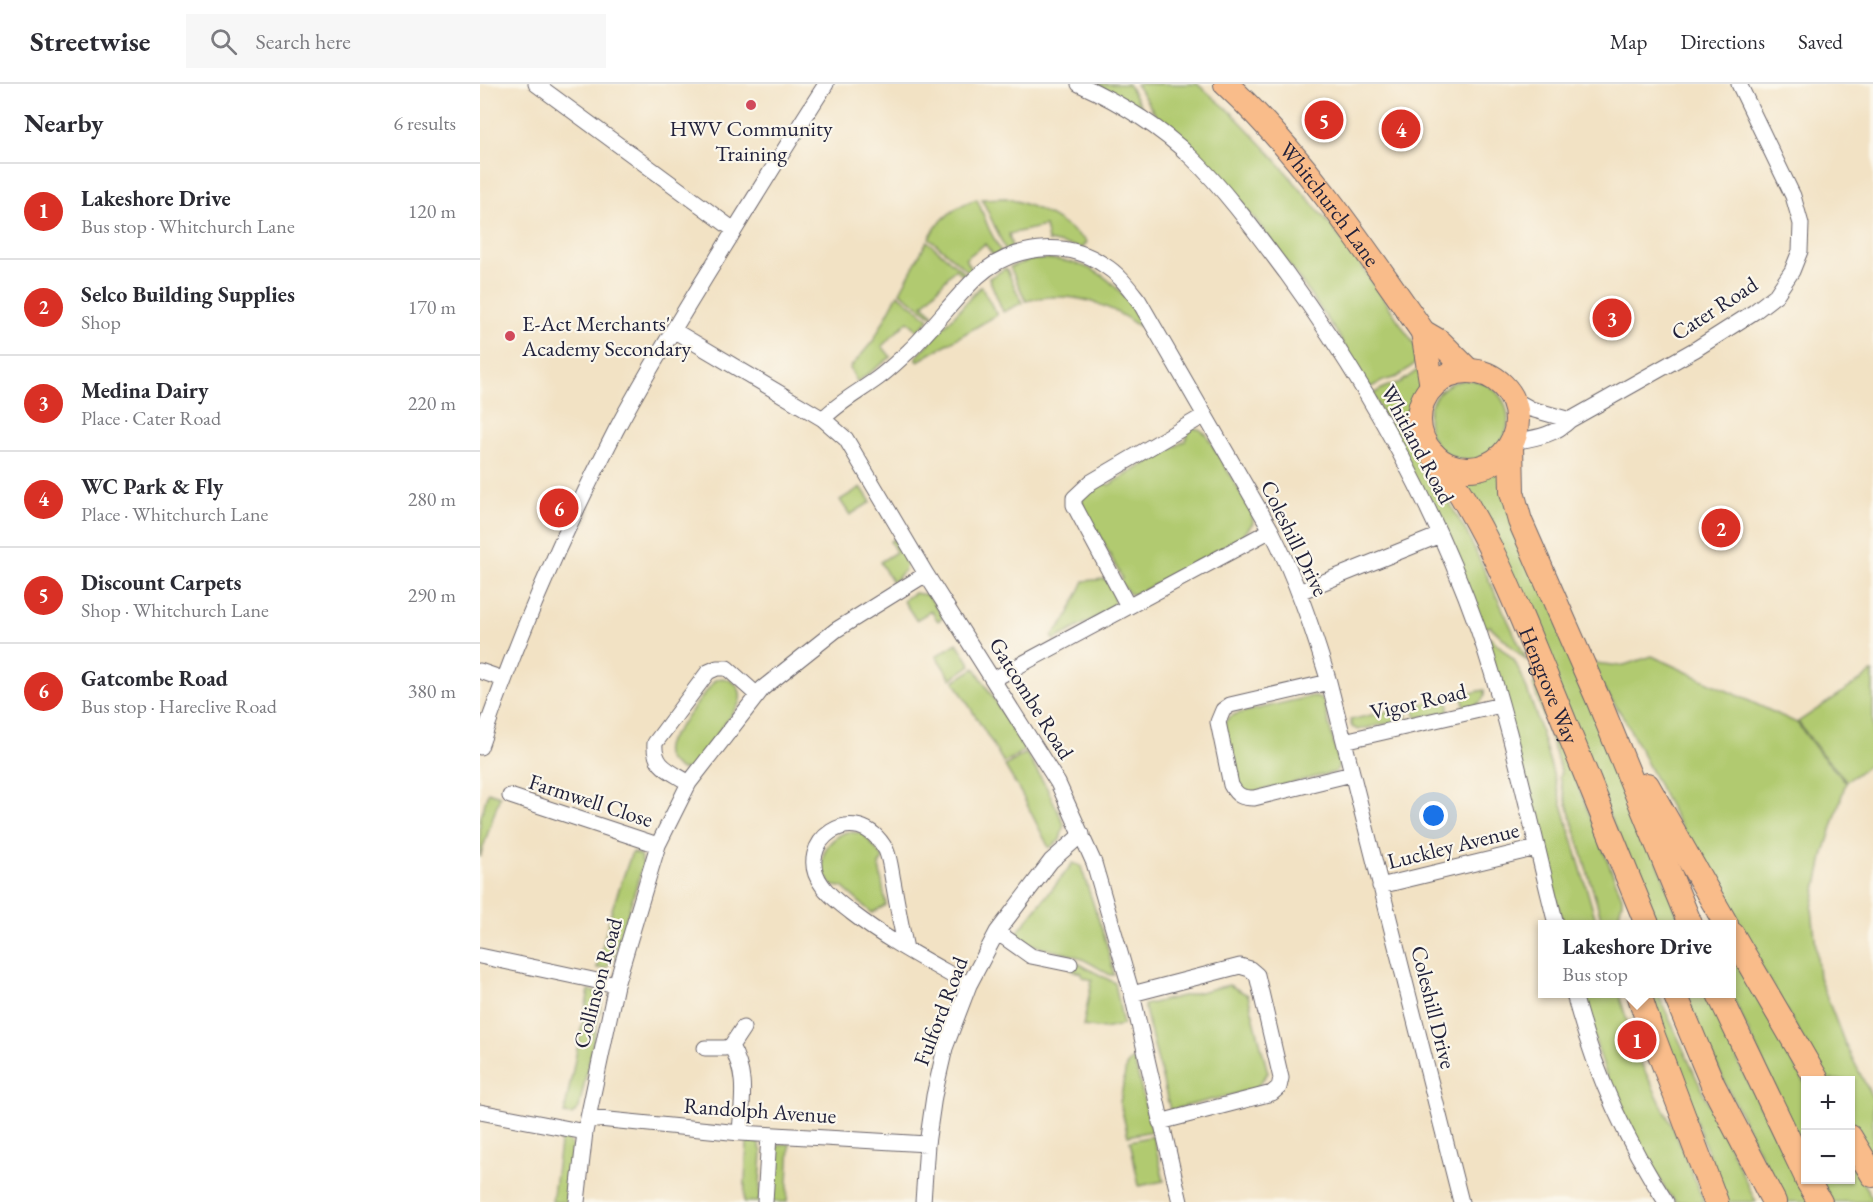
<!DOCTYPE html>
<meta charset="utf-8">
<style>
:root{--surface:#fff;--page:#f7f7f7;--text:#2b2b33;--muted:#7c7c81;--line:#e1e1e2;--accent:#d93025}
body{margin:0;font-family:"EB Garamond",serif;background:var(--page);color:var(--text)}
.controls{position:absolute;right:18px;bottom:18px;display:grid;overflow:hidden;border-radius:0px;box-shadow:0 2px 4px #0004}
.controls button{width:54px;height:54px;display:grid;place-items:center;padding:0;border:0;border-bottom:2px solid var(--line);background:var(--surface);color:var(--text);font:30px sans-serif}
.you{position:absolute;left:954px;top:732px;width:21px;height:21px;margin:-15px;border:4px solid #fff;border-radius:50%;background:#1a73e8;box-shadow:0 0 0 9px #1a73e833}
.badge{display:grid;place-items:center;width:39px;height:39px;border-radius:50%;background:var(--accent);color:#fff;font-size:20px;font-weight:700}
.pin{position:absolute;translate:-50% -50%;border:3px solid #fff;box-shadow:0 2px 6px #0006}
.popup{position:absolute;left:1058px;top:836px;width:198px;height:78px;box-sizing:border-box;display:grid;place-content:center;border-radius:0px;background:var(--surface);filter:drop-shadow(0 2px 4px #0005);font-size:20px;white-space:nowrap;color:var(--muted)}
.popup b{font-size:22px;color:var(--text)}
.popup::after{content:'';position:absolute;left:50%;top:100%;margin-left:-12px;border:12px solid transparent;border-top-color:var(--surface)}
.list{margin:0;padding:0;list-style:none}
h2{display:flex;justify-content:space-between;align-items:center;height:78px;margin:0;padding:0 24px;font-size:26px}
h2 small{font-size:20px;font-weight:400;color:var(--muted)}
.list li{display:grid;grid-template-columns:39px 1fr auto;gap:18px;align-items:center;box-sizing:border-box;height:96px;padding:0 24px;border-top:2px solid var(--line)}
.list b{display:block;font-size:22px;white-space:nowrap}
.list p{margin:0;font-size:20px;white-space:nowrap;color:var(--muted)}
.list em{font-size:20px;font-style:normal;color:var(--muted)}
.icon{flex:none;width:33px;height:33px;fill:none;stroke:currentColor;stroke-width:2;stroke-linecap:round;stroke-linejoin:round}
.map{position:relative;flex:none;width:1393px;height:1118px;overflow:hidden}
header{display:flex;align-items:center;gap:36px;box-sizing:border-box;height:84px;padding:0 30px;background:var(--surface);border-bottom:2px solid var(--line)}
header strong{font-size:28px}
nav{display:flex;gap:33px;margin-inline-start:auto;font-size:21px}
.search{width:420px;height:54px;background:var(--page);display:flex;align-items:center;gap:15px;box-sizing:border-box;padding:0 21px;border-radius:0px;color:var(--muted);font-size:22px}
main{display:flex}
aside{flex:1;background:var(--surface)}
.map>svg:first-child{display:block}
.green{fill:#b1ca6f;stroke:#6a7655;stroke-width:1.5}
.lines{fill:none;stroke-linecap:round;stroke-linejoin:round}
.minor-casing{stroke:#6b656b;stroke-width:17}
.trunk-casing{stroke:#6b656b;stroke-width:26}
.minor{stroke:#fff;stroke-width:15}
.trunk{stroke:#f9bc8a;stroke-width:24}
.poi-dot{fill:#d1495b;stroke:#fbf7ec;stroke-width:2}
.labels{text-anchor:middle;stroke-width:4.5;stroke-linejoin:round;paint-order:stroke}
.poi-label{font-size:22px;fill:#22223b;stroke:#fbf7ec}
.street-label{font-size:22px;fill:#22223b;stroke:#fbf7ec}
</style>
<header>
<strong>Streetwise</strong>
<div class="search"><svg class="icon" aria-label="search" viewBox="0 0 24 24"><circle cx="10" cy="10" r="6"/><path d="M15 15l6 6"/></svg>Search here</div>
<nav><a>Map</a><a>Directions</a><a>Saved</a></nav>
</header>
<main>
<aside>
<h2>Nearby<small>6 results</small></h2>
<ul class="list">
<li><span class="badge">1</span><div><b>Lakeshore Drive</b><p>Bus stop · Whitchurch Lane</p></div><em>120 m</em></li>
<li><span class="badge">2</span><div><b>Selco Building Supplies</b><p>Shop</p></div><em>170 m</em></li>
<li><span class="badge">3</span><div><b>Medina Dairy</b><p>Place · Cater Road</p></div><em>220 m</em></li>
<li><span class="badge">4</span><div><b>WC Park &amp; Fly</b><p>Place · Whitchurch Lane</p></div><em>280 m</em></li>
<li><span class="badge">5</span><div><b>Discount Carpets</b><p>Shop · Whitchurch Lane</p></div><em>290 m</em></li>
<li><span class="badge">6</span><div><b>Gatcombe Road</b><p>Bus stop · Hareclive Road</p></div><em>380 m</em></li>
</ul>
</aside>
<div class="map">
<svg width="1393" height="1118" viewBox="0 0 1393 1118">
<rect width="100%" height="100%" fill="#fbf7ec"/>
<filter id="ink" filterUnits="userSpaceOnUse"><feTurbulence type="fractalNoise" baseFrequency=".0167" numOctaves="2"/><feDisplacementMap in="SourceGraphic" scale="12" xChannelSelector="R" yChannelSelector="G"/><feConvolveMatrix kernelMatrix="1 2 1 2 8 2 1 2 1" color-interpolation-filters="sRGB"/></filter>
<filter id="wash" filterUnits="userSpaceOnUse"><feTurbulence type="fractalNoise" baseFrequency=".008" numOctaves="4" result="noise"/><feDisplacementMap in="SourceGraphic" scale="24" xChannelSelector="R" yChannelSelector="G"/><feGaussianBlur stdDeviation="1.35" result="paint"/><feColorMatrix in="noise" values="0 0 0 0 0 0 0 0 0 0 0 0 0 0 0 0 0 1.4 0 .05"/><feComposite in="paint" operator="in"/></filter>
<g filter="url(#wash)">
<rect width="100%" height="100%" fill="#f2e2c4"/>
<path class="green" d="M617,0H648L665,29Z
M656,0H717L751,28L790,69L852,143L881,181L934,260L941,275L917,293L903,297L889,304L859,252L816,190L775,135L675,36L677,33Z
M526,114C562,124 579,135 607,158L603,164L568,157L565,142L529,150L532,163L526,167L502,115Z
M497,115L509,145L521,168L514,172L505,160L485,175L493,186L490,189L449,154C459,135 477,121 497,115Z
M447,157L487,191L486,194L475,185L443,221L453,230L452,232L420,208Z
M567,175C615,178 637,197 661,237L658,242C626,217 586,206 546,217L530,183L551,176Z
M526,184L542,219L523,228L509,194Z
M501,202L517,231L438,277L436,274Z
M418,210L449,235L438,247L428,237L402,262L411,273L377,298L370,284L393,257Z
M942,283L943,296L925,331L929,359L958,399L987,449L1047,577L1010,542L1003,545L893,310L905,303L921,298Z
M948 336a40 40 0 1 1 80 0a40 40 0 1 1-80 0Z
M711,344L719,345L726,350L772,428L773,439L762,453L659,509L650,510L640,499L642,494L617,446C606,441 602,424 602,412L620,398L629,401L705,357Z
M1028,381L1201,840H1177L981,394L1005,390Z
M381,403L391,418L370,431L360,416Z
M414,455C427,474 434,483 412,498L400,478L416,468L410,457Z
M624,495L627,496L634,510V520L628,527L574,556L572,552L586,535L604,497Z
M434,509L448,511L463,533L458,537L451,527L436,536L423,516Z
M1011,554L1034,576L1042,592L1055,628L1117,840H1083L1007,556Z
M477,559L491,581L471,595L456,572Z
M1172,572L1317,639L1342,672L1366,698L1344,769L1332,824L1339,893L1365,960L1393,1015V1077L1371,1038L1370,996H1346L1187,718L1144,634L1105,578L1141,582Z
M495,584L545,666L524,679L474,597Z
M1393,588V678L1367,697L1341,669L1318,638Z
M242,594C255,596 264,606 259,620L213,684L201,686C190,678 182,674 187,659L235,596Z
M1057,599L1142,813V819L1136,840H1123L1079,693L1081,687L1053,600Z
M1004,606C1006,617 997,621 988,624L984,620L982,611Z
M833,612L843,616L859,681L856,688L766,710L757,697L744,640L748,634L756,630Z
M967,614L969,622L968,628L936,634L933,622Z
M925,623L927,635L878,646L872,643L870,636Z
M546,669L567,704L584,740L580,756L569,764L541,709L525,682Z
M8,708L20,712L0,773V736Z
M366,748L383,749L403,774L399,781L406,821L392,829L362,803L353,802C335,782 341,759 366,748Z
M152,768L160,771L163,781L133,876L126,884H117L132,825Z
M593,779L601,782L602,786L626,858L634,891H630C618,884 606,875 592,871C572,865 552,865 536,850Z
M1252,867L1325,999V1069L1251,910Z
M594,877L635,899L643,941L624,945L603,942L612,896L602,893V889L591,886Z
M749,901L768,911L788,989L775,1005L690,1026L664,921Z
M109,906L119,909L122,917L99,1024L92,1031L84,1030Z
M1100,910H1139L1158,973L1195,1048L1224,1118H1196L1187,1108L1134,1015Z
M1167,910H1178L1221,1004L1276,1118H1247Z
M1205,910H1230L1260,982L1330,1118H1304L1224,956Z
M651,976H654L655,980L672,1047L648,1052L640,1019L646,982Z
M673,1052L684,1097L659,1102L650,1057Z
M81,1053L87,1055L92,1061L86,1118H72Z
M267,1058H278L282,1068L279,1118H264Z
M301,1060H310L307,1118H291L295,1064Z
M1371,1080L1393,1115V1118H1352L1340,1096H1370Z"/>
</g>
<g filter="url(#ink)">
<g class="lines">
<g class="minor-casing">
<path id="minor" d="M56,0L254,146
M599,0C641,19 679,42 712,74C747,108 777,150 807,190C886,299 953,418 998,545C1031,641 1051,742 1076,840
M193,246L343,335L366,355L446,490L578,699L614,779L652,910L700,1118
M1033,315L1051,325L1090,336
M343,335C359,318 379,308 398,294C409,286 419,276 429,267C453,244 473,216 497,193C531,162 585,154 624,181C639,190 648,203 659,217L791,446C816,495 833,546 849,598L981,1118
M1032,358C1054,354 1074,352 1090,336L1216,265L1274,228L1296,211L1312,187L1320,167L1321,140L1313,112L1259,0
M819,508L960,451
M648,522L594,421V414L611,398L725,331
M0,587L23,595
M514,595L791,446
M849,598L750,621L743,626L738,638L751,701C757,712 762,714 774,714L872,690
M864,657L1021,621
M0,663C37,554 83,448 136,346C163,295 193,246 223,197C264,131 304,65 346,0
M209,699C191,687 173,683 175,659L228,588L237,584H247L276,610
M30,712L178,761
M900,802L1057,764
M517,848L551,872L590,880
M426,865C421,842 417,820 413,797C411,787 410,775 406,766C376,711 311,760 342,801C349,812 362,821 372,829C408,857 449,878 489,901
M0,872L136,901
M652,910L760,882L770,885L777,891L801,994L799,1003L792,1009L680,1038
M1094,910C1113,984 1144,1054 1186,1118
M225,964H245L251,962
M0,1028L105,1048
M109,1034L260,1049L447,1060
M260,1049C262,1015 268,993 251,962L263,944
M97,1118L105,1048L136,901L178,761L209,699L283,604L356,546L446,490
M285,1118L289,1051
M443,1118L447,1060L454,1012L465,964L489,901L517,848L571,777L602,750"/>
</g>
<g class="trunk-casing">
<g id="trunk">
<path id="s1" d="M746,0C823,72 883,162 943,248L960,258L989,287"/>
<path d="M943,248L952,303"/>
<circle cx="988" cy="336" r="49"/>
<path d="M1031,361L1032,408L1040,437L1118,615L1210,840"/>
<path id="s2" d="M954,371C1005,438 1035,518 1067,595C1100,677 1134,758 1167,840"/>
<path d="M1167,701L1246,840"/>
<path d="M1252,850L1337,996"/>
<path d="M1159,910L1170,944L1236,1118"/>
<path d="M1195,910L1233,1001L1294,1118"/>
<path d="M1239,910L1326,1092"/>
<path d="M1370,1053L1393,1091"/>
<path d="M1327,1096L1340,1118"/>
</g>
</g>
<use href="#minor" class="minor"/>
<use href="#trunk" class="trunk"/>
</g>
</g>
<g class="poi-dot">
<circle cx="271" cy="21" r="6"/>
<circle cx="30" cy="252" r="6"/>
</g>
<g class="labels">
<g class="poi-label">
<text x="271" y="52">HWV Community<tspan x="271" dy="25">Training</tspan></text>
<text x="42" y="247" text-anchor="start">E-Act Merchants'<tspan x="42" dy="25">Academy Secondary</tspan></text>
</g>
<g class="street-label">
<text dy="8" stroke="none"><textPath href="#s1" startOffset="159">Whitchurch Lane</textPath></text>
<text transform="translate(1234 224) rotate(-33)" y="8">Cater Road</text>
<text transform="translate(938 360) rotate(62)" y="8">Whitland Road</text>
<text transform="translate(815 454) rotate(64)" y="8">Coleshill Drive</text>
<text dy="8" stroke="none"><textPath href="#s2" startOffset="258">Hengrove Way</textPath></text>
<text transform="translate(552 614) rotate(58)" y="8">Gatcombe Road</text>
<text transform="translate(938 617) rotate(-13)" y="8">Vigor Road</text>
<text transform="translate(111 716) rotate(18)" y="8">Farmwell Close</text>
<text transform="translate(973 761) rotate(-14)" y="8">Luckley Avenue</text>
<text transform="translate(117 899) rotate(-75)" y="8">Collinson Road</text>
<text transform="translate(954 923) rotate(76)" y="8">Coleshill Drive</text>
<text transform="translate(460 927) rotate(-69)" y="8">Fulford Road</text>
<text transform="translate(280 1026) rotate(4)" y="8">Randolph Avenue</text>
</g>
</g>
</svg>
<div class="controls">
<button>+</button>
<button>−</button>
</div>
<div class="you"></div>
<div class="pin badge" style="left:1157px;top:956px">1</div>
<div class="popup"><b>Lakeshore Drive</b>Bus stop</div>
<div class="pin badge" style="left:1241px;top:444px">2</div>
<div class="pin badge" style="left:1132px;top:234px">3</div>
<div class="pin badge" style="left:921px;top:45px">4</div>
<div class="pin badge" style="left:844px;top:36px">5</div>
<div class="pin badge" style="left:79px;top:424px">6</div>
</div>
</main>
